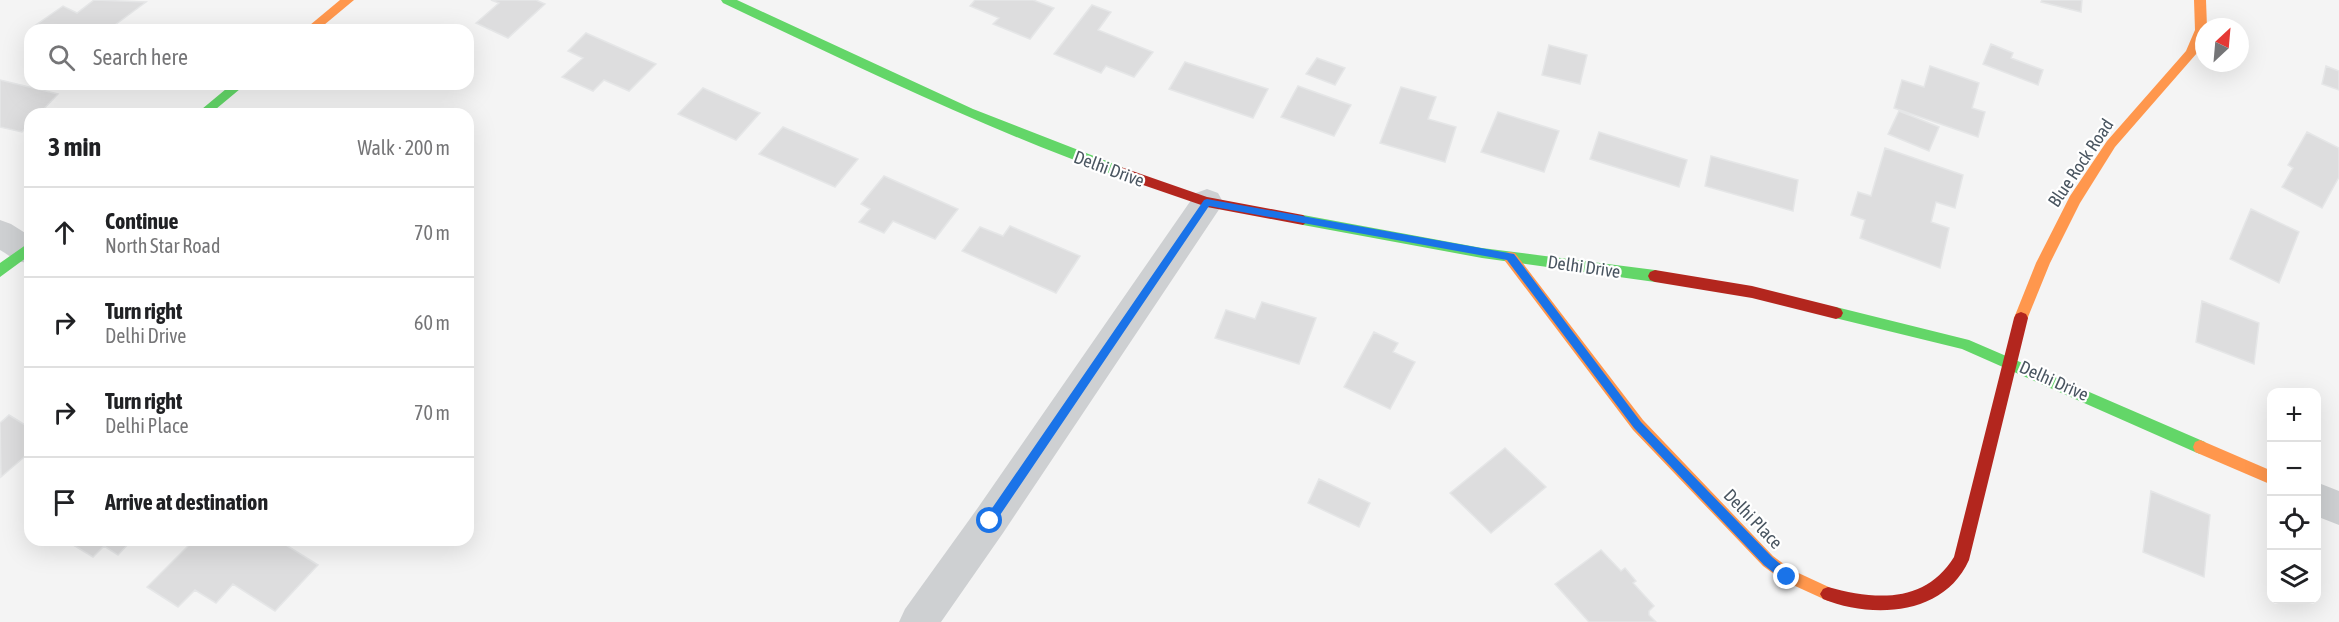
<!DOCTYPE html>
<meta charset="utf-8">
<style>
:root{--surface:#fff;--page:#f2f2f2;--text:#202124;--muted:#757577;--line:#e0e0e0}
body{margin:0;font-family:"Asap Condensed",sans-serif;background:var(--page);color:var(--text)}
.controls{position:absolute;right:18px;bottom:18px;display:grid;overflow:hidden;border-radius:12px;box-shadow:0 6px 24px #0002}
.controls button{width:54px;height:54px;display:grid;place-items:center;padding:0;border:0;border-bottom:2px solid var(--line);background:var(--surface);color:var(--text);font:30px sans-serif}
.compass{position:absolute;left:2195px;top:18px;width:54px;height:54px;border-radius:50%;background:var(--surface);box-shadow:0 6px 24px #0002;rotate:26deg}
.stop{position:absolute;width:18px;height:18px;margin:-14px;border:4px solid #1a73e8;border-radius:50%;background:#fff}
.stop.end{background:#1a73e8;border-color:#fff;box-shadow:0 2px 6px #0008}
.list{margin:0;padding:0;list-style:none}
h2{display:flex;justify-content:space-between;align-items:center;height:78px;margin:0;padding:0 24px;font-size:26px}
h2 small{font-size:20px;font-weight:400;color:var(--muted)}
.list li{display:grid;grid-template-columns:39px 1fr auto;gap:18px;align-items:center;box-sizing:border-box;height:90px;padding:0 24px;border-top:2px solid var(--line)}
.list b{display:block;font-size:22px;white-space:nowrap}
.list p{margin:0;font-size:20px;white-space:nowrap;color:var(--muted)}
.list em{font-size:20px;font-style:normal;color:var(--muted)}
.icon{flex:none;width:33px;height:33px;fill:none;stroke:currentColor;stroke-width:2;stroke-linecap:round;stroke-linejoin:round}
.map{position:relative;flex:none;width:2339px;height:622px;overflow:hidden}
.search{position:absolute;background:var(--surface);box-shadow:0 6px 24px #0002;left:24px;top:24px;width:450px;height:66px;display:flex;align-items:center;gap:15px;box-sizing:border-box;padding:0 21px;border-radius:18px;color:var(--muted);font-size:22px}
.panel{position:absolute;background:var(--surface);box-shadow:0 6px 24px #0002;left:24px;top:108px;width:450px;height:438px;border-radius:18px}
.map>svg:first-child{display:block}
.building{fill:#ddddde;stroke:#e5e6e7;stroke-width:1.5}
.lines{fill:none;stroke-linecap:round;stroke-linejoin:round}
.street{fill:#ced0d2;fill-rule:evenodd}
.fast{fill:#63d668;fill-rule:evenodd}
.slow{fill:#ff974d;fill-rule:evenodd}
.jam{fill:#b3261e;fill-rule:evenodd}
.route{fill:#1a73e8}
.labels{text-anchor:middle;stroke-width:4.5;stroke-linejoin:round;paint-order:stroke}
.street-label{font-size:18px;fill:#4a5661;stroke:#fff}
</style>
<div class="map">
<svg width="2339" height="622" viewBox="0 0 2339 622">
<rect width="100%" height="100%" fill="#f4f4f4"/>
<path class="building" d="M94,0L146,2L108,30H46L36,25L63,6L77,13Z
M491,0H536L545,4L508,38L476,23L499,3Z
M975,0H1033L1054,8L1030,39L993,24L999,18L970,6Z
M2042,0H2082L2081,12L2041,2Z
M1092,5L1111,12L1098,30L1153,52L1134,77L1106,66L1101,73L1054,54Z
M586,33L656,64L629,91L604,80L593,91L562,77L583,58L568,51Z
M1991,44L2013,53L2011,58L2043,70L2038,85L1983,64Z
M1549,45L1587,55L1580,84L1542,75Z
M1317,58L1345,68L1335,85L1306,74Z
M1185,62L1268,89L1253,118L1169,89Z
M1930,66L1979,83L1972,108L1985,112L1978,137L1894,108L1902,80L1924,87Z
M2326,66L2339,71V90L2322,84Z
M0,80L58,94L39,114H30V123L22,132L0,127Z
M1298,86L1351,105L1334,136L1281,117Z
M1401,87L1436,97L1428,119L1456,127L1445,162L1380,143Z
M703,88L760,113L736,140L678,114Z
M1899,111L1939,127L1929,151L1888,134Z
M1498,112L1559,131L1544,172L1481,152Z
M783,127L858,159L835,187L759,154Z
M1599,132L1687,160L1679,187L1590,159Z
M2307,132L2339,148V177L2322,208L2282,187L2293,168L2288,165Z
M1885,148L1963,175L1955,208L1936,202L1931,222L1949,228L1940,268L1860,238L1865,220L1851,215L1858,192L1871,196Z
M1711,156L1798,180L1793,211L1705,186Z
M884,176L958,209L935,239L893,221L884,233L859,222L870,209L861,204Z
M2251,209L2299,232L2279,283L2230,259Z
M1010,226L1080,256L1056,293L962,251L980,227L1003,236Z
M2202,301L2259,323L2254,364L2196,342Z
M1262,302L1316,318L1299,364L1215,338L1226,310L1255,319Z
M1374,332L1398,343L1393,352L1415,362L1390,409L1344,387Z
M9,415L30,428V452L1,477L0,423Z
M1505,448L1546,487L1491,533L1450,493Z
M1319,479L1370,503L1359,527L1308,503Z
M2151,491L2210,515L2204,577L2143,552Z
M65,540H132L118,555L104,546L93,557Z
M194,540H278L318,565L275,611L233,584L216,603L195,590L178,607L147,587Z
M1601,550L1621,571L1625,568L1636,581L1633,583L1654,606L1649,611V615L1656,622H1589L1555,584Z"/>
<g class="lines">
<path class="street" d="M1207,189L1218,193L1223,202L1218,211L1003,533L941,622H899L905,609L977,509L1196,193Z
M0,220L11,224L30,236V262C19,265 9,255 0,250Z
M2316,482L2339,491V525L2316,516Z"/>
<path class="fast" d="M721,0H737L973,109L1122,167L1124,171L1118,176L1114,175C979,126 852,64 723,3Z
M232,84H246L210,114H196Z
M1303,215L1482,248L1655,270L1660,272L1662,276L1660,280L1655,282L1482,258L1303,225L1297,220Z
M30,242V255L0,277V263Z
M1836,307L1969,340L2205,442L2207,447L2205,452L2200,454L2195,452L1962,349L1831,317L1829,313L1831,309Z"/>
<path class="slow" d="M340,0H354L318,30H304Z
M2194,0H2206L2207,27H2204V37L2197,53L2115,147L2080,203L2050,263L2026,322L2021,324L2016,322L2014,318L2036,263L2070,196L2107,141L2186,51L2195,30Z
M1510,252L1515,253L1643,420L1773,556L1792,570L1833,589L1836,594L1833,599L1828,601L1782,580L1763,566L1633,430L1505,261L1503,257L1505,253Z
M2200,440L2272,471V485L2195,452L2193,447L2195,442Z"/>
<path class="jam" d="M1118,166L1207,197L1303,215L1309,220L1303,225L1207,207L1114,175L1112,171L1114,167Z
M1655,270L1752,286L1836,307L1841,309L1843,313L1841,317L1836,319L1752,298L1655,282L1650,280L1648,276L1650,272Z
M2021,312L2026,314L2028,318L1969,560C1944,616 1872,619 1823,599L1820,594L1823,589L1828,587C1875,600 1925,604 1954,557L2014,318L2016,314Z"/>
</g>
<path class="route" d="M1207,199L1514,254L1641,422L1772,557L1791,573V581H1784L1764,565L1634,428L1507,260L1209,206L994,524H986V517L1204,200Z"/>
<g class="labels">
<g class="street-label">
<text transform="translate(2081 163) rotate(-56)" y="6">Blue Rock Road</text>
<text transform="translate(1109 169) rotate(20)" y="6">Delhi Drive</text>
<text transform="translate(1584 267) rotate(8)" y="6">Delhi Drive</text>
<text transform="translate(2054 381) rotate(24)" y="6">Delhi Drive</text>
<text transform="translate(1753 519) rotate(46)" y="6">Delhi Place</text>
</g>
</g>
</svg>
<div class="controls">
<button>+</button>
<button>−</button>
<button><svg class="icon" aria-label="locate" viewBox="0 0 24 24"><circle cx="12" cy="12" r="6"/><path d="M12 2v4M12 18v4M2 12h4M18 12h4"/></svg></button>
<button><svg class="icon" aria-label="layers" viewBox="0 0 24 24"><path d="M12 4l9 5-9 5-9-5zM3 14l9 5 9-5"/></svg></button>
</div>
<svg class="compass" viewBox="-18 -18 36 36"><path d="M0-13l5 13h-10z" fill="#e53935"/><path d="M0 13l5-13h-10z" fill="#757577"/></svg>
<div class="stop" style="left:990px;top:521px"></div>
<div class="stop end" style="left:1787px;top:577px"></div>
<div class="search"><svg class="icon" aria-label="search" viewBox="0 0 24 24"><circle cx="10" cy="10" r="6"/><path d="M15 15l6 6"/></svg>Search here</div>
<section class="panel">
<h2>3 min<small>Walk · 200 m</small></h2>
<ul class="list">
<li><svg class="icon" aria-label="ahead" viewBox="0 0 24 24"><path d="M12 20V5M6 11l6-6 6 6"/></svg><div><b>Continue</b><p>North Star Road</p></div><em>70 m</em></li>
<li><svg class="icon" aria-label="right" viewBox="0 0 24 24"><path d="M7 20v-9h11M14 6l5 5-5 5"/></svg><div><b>Turn right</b><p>Delhi Drive</p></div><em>60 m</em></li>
<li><svg class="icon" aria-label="right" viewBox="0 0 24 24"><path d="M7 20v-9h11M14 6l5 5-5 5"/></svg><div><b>Turn right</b><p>Delhi Place</p></div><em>70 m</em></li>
<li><svg class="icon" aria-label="arrive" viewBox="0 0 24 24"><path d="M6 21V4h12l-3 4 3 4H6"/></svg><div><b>Arrive at destination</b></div></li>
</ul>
</section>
</div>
